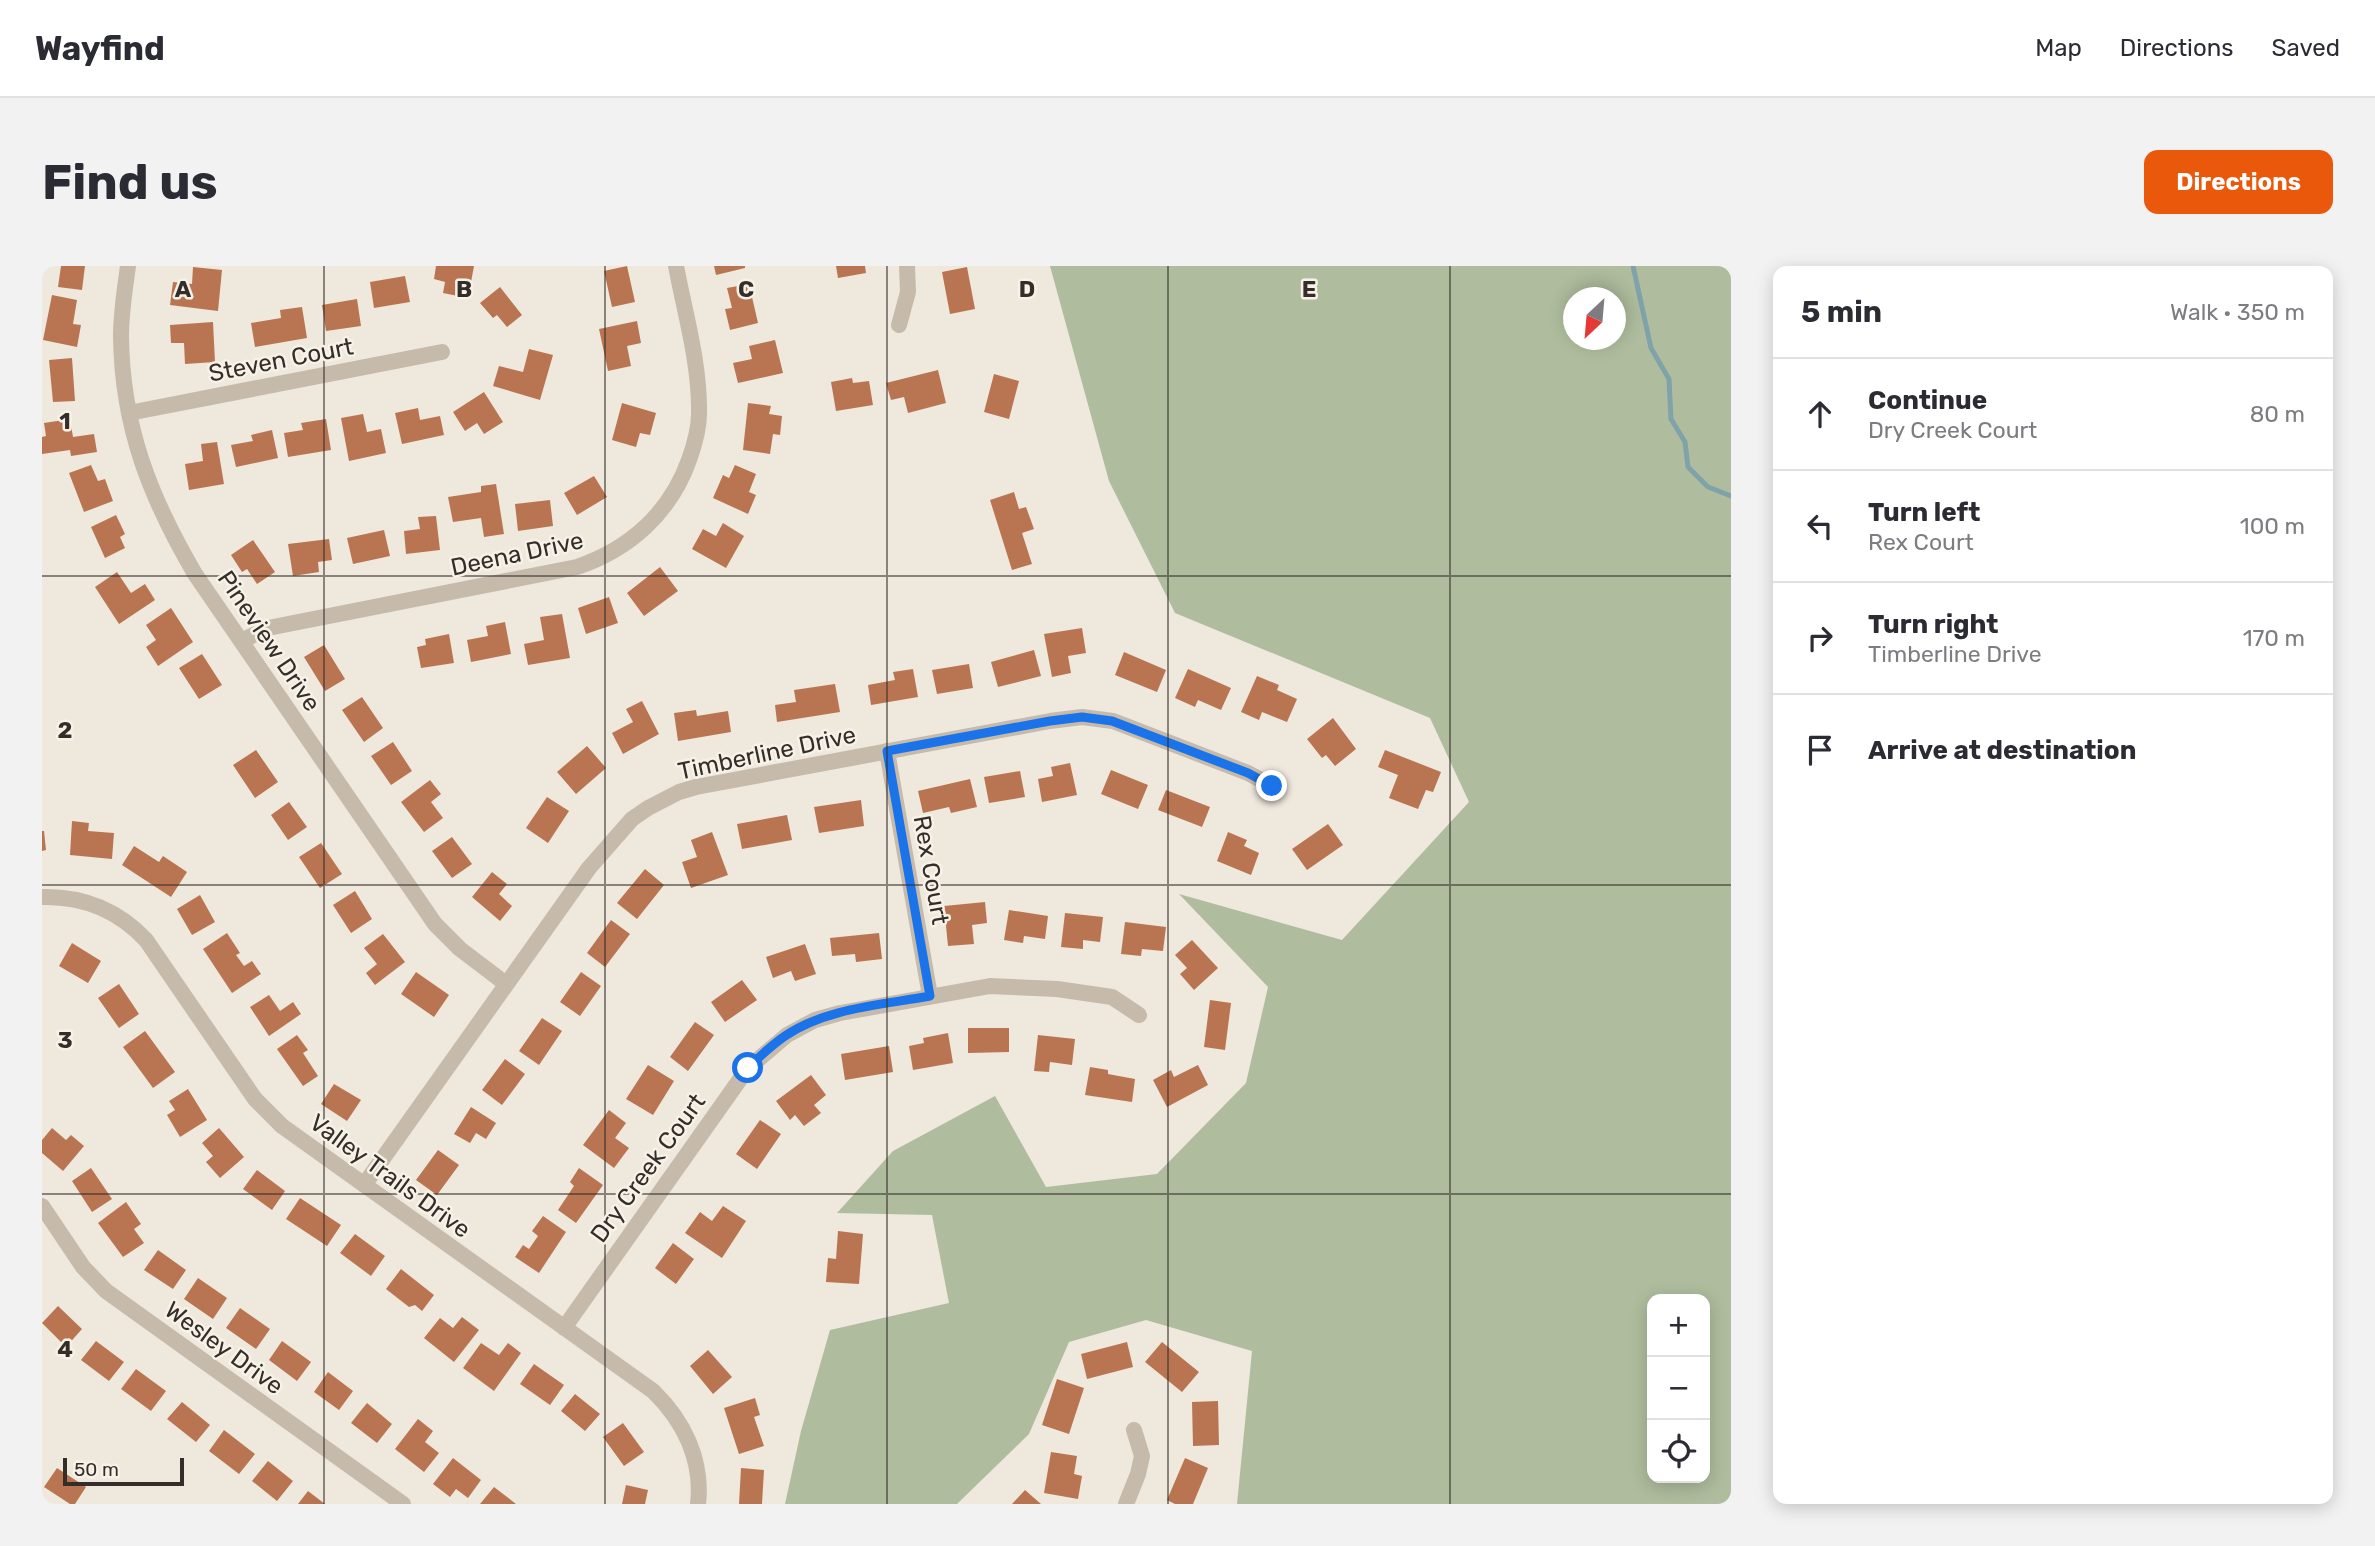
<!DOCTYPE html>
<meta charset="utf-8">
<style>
:root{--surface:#fff;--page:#f2f2f3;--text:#2b2b33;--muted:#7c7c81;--line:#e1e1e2;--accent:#ea580c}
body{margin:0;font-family:Rubik,sans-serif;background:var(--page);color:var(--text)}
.controls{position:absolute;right:21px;bottom:21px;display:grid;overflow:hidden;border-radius:14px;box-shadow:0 4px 18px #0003}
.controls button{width:63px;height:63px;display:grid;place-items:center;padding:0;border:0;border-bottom:2px solid var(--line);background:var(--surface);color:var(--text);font:35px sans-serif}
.compass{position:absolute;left:1521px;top:21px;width:63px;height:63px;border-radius:50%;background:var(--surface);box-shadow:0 4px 18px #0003;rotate:206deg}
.scale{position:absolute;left:21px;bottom:18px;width:121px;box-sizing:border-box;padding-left:7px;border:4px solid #342d29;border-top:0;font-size:19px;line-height:24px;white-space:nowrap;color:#342d29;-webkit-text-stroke:5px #f7f2e8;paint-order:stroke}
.stop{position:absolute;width:21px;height:21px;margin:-16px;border:5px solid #1a73e8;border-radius:50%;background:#fff}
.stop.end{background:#1a73e8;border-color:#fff;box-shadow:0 2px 7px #0008}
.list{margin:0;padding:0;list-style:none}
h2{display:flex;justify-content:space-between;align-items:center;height:91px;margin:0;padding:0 28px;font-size:30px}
h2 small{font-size:23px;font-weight:400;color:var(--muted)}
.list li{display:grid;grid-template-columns:46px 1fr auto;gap:21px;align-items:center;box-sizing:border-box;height:112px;padding:0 28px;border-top:2px solid var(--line)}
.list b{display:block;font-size:26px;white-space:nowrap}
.list p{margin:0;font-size:23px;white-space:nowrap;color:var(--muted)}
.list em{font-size:23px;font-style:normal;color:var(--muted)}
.icon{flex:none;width:38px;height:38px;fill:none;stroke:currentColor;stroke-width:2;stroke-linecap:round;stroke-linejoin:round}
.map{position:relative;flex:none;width:1689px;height:1238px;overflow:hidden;border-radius:14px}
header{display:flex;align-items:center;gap:42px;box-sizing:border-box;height:98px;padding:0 35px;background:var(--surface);border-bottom:2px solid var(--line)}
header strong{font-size:33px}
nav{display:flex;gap:38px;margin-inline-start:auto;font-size:24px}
.intro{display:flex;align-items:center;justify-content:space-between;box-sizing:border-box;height:168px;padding:0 42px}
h1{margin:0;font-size:49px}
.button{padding:18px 32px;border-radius:14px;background:var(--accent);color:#fff;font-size:24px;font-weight:700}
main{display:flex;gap:42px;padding:0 42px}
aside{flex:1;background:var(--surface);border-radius:14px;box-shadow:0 4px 18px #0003}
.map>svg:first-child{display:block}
.green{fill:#afbd9e;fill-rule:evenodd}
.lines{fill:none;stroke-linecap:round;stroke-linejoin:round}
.stream{stroke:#7fa3a9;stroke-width:5}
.building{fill:#b97551}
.street{stroke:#c6baaa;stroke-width:16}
.route{stroke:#1a73e8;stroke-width:9}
.grid{fill:none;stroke:#342d29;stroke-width:2;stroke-opacity:0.55}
.labels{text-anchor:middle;stroke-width:5;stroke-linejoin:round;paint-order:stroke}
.street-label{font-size:24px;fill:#342d29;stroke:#f7f2e8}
.grid-label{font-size:23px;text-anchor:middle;font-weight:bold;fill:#342d29;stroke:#f7f2e8;stroke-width:5;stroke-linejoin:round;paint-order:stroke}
</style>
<header>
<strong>Wayfind</strong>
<nav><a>Map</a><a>Directions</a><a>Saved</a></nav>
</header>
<div class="intro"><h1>Find us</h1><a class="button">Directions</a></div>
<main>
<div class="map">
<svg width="1689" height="1238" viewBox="0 0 1689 1238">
<rect width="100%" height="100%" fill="#efe8dd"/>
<path class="green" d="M1008,0H1689V1238H1195L1210,1085L1104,1054L1027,1076L987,1168L915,1238H743L759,1165L788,1064L907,1037L890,949L795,947L851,885L953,830L1004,921L1115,908L1204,817L1226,721L1137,628L1300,674L1427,536L1388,452L1133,347L1067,215ZM1532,32H1574V74H1532ZM1610,1033H1663V1212H1610Z"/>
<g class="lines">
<path class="stream" d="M1591,0L1609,82L1627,113L1629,153L1643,176L1646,201L1666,221L1689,230"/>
</g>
<path class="building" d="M19,0H43L40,24L16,21Z
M394,0H432L426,32L401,27L403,16L392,13Z
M585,0L593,36L570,41L562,5Z
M672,0H703V2L674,9Z
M794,0H823L824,7L796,12Z
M151,1L180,4L176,45L128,39L131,16L150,18Z
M925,1L933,43L908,48L900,6Z
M363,10L368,36L332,42L328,16Z
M707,18L716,57L688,64L683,43L690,42L685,22Z
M458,21L480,49L465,61L455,49L451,52L438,37Z
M10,29L35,34L31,58L39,59L35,81L1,74Z
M315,33L319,60L284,65L280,39Z
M260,41L265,72L213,81L209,57L239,52L238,44Z
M595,55L599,77L585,80L589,100L566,105L557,63Z
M171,56L173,96L143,98L142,77H129L128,59Z
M733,74L741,107L696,117L691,97L710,93L707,80Z
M487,83L511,89L498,134L451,120L457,100L481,106Z
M30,92L33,135L11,136L7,94Z
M896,104L904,137L866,147L862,131L849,134L844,117Z
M952,108L977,115L967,153L942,146Z
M810,112L811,117L827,115L831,139L794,145L789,116Z
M442,126L461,156L442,168L435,157L423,165L411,146Z
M580,137L614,147L608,169L598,167L594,181L570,174Z
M706,137L729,140L727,148L740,150L738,169L731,168L728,188L701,184Z
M376,142L378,154L398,150L402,169L360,178L353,147Z
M321,148L325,166L339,163L344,187L307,195L299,152Z
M28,153L31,171L52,168L55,186L29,190L28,184L0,188V171L4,170L2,157Z
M284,153L289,184L246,191L242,167L261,164L259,157Z
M230,164L236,192L194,201L189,179L211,175L209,169Z
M175,176L182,218L147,224L143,198L161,195L159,178Z
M49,199L56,215L63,213L71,235L42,246L27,207Z
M693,199L714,208L707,226L714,229L706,248L671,232L681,209L687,212Z
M552,210L565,231L535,249L522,227Z
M454,218L462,268L442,271L439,252L411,256L406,231L439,226V220Z
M972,226L977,243L984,241L992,263L980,267L990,298L970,304L948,234Z
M508,234L511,260L476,265L473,238Z
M74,249L83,268L78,271L83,282L63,292L49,261Z
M394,250L398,284L364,288L362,265L378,263L376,251Z
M681,257L702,270L684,302L650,283L661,263L674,270Z
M342,264L348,290L311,298L305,272Z
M287,273L290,294L276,296L277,306L251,310L246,278Z
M211,274L233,306L215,318L205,303L200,306L189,289Z
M618,301L636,325L602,350L585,327Z
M75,306L89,327L103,318L113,334L77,358L53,321Z
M567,331L576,357L544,368L536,342Z
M129,342L151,376L116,400L104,381L114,374L104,359Z
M520,348L528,392L486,399L482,378L502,374L498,351Z
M463,356L469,388L429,396L425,374L446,370L444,360Z
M1040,362L1044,387L1026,390L1029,407L1010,411L1002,368Z
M407,368L412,397L379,402L375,381L384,379L383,373Z
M282,379L303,413L283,425L262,391Z
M992,384L999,410L956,421L949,396Z
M1082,386L1124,404L1115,426L1073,409Z
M160,388L180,419L157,433L137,402Z
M927,398L931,422L895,428L890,404Z
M871,403L876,431L829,439L826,419L853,414L851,406Z
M1146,403L1189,422L1179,444L1156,434L1153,441L1133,432Z
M1215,410L1237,419L1235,424L1255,433L1245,456L1220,446L1217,454L1199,446Z
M793,418L798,446L735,456L733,439L754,436L752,424Z
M320,431L341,462L322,476L300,444Z
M600,435L617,468L581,488L570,467L591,456L584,443Z
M654,444L655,450L686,445L689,466L636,475L632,447Z
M1291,452L1314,483L1293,500L1284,489L1280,492L1265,473Z
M351,476L370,505L349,519L329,490Z
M545,480L564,502L534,528L515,506Z
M214,484L236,516L213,532L191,499Z
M1343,484L1399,506L1391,526L1384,524L1376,543L1347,532L1356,509L1336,501Z
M1028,497L1035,529L1000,536L996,513L1011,510L1009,501Z
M1069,504L1106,519L1096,543L1059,528Z
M978,505L983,531L947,537L942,511Z
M928,513L935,541L909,547L907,541L881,547L876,525Z
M388,514L399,528L389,536L401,552L382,566L359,536Z
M1124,524L1168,541L1160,561L1116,544Z
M505,531L527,545L506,577L484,562Z
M819,534L822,560L777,567L772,541Z
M247,536L265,561L246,574L229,549Z
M745,549L750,574L700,583L695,558Z
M30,555L47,557L46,565L72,567L70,593L28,589Z
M1286,558L1301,579L1265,604L1250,583Z
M0,565H2L4,584L0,585Z
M670,566L686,609L649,622L640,596L655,591L649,574Z
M1186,566L1205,574L1202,580L1217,587L1209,609L1175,595Z
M410,571L430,598L410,612L390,585Z
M279,577L300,608L278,622L257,591Z
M92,580L117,596L121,590L145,606L129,631L80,599Z
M603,603L622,619L595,653L575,637Z
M450,606L465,618L457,628L470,640L458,655L430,631Z
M313,625L330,653L309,667L291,639Z
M158,629L173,656L150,669L135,643Z
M943,636L945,657L930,659L932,678L906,680L902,640Z
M967,644L1006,650L1003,673L982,670L981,677L962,674Z
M1023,647L1061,651L1058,676L1041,674V683L1019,681Z
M569,654L588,668L563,701L545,687Z
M1083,656L1124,661L1121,685L1100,683L1099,690L1079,688Z
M185,667L198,687L194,689L202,700L210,695L219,708L190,727L161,683Z
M837,667L840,693L814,696L813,688L790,690L788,672Z
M341,668L363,696L333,719L324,707L335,698L322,682Z
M1150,674L1176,702L1152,724L1138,708L1145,702L1133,689Z
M30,677L59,695L46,717L17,700Z
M763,678L774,708L753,715L749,705L731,712L724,691Z
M374,706L407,729L392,751L359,728Z
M539,706L559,720L538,750L518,736Z
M700,714L715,734L683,756L669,736Z
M77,718L97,748L77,762L56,732Z
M227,729L238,745L251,736L259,748L227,770L208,741Z
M1168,734L1189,737L1183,784L1162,781Z
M500,752L520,765L497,799L477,785Z
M653,756L672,769L646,805L628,791Z
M926,762H967V786L926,787Z
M103,765L133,806L111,822L81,781Z
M906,767L911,797L871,804L867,780L882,777L881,772Z
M255,769L266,784L261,787L276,810L261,820L235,783Z
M996,769L1033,773L1030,799L1008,796L1007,806L992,805Z
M847,780L851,806L803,814L799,788Z
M463,793L483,808L460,839L440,824Z
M606,799L632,815L611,849L584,833Z
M1156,799L1166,819L1125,841L1111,814L1129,804L1132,811Z
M1048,801L1066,804V808L1093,813L1090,836L1043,829Z
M769,809L784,829L772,839L779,847L762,860L753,849L748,854L734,835Z
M292,818L319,834L305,855L279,838Z
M146,823L165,854L138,871L125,849L133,844L127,835Z
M429,841L454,857L444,873L434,867L428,877L412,868Z
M567,844L584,857L573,872L587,882L572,902L541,879Z
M718,854L739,868L715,903L694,888Z
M10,862L24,874L29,869L42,880L21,905L0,887V874Z
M177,862L202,891L178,912L164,896L171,890L160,877Z
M396,884L417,899L395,929L374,914Z
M49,902L70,933L50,946L30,915Z
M537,902L561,919L534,957L516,944L532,920L528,916Z
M215,904L243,925L230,944L201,923Z
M258,932L299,959L285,980L244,953Z
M84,936L99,958L92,963L102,977L81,991L56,957Z
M681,940L704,955L680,992L643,967L658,946L670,955Z
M501,950L524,966L497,1007L473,991L481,979L487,983L496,970L490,965Z
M796,965L821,968L817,1018L784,1016L786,992L794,993Z
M313,968L343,990L329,1010L298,987Z
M631,977L652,993L634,1018L613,1002Z
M116,984L144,1004L131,1023L102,1004Z
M359,1003L392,1029L380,1045L373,1039L367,1041L344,1023Z
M156,1012L185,1032L171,1053L142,1033Z
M16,1040L40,1063L24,1081L0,1057Z
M198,1042L228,1063L214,1083L184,1062Z
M420,1051L437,1064L412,1096L382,1072L398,1052L411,1062Z
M54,1075L82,1096L67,1115L39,1094Z
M240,1075L269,1096L255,1115L227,1094Z
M1085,1076L1091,1101L1045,1113L1039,1088Z
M1120,1076L1157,1106L1140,1126L1103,1096Z
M439,1077L457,1089L466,1077L479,1087L452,1125L421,1102Z
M666,1084L690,1111L671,1128L648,1100Z
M492,1098L522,1119L508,1139L478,1118Z
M94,1103L124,1125L109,1145L79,1123Z
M286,1106L311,1125L297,1144L272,1126Z
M1015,1113L1042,1122L1027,1168L1000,1159Z
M533,1128L558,1148L543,1165L519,1145Z
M713,1132L718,1149L712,1151L722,1180L697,1188L682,1142Z
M1176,1135L1177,1179L1151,1180L1150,1136Z
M140,1136L168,1159L154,1176L125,1153Z
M325,1137L350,1158L335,1177L309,1157Z
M376,1153L391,1165L383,1176L397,1187L382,1206L353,1183Z
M581,1157L602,1186L582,1200L561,1171Z
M182,1164L213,1188L197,1208L167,1185Z
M1009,1186L1035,1190L1032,1208L1040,1210L1036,1233L1002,1227Z
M411,1192L439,1214L426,1232L414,1223L408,1231L391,1218Z
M1143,1192L1166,1202L1151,1238H1133L1125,1234Z
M226,1195L251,1215L235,1235L210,1215Z
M15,1202L44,1221L33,1238H28L2,1221Z
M699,1202L722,1204L720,1238H697Z
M584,1219L606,1224L603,1238H580Z
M452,1221L474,1238H438Z
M983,1224L999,1238H970Z
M266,1225L283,1238H256Z"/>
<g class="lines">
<path class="street" d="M86,0C83,23 79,46 79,70C80,161 108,231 153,308L393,658L418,683L464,718
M857,59L866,26L865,0
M87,147L400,86
M199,375L226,362L535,301C588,283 628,247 647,194C652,180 657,163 657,148C658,98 643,48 634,0
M845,485L888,730
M0,631C41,630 76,644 104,674L213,833L240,860L611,1125C642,1155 661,1194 656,1238
M322,919L547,602L590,553L606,542L637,526L654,521L1008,455L1040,451L1071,455L1206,507L1230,520
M0,940L41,1001L64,1025L361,1238
M522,1062L706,802L745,769L773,754L798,747L948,720L1015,723L1070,731L1097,749
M1084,1238L1096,1208L1100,1190L1092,1164"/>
</g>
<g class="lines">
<path class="route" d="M706,802C718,790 730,779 743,770C784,742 840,739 888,730L845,485L1008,455L1040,451L1070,455L1206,507L1230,520"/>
</g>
<path class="grid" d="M282,0V1238M563,0V1238M845,0V1238M1126,0V1238M1408,0V1238M0,310H1689M0,619H1689M0,928H1689"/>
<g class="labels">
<g class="street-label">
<text transform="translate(239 94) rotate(-11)" y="8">Steven Court</text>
<text transform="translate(475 288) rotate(-12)" y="8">Deena Drive</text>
<text transform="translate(227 375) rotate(56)" y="8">Pineview Drive</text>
<text transform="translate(725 487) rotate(-12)" y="8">Timberline Drive</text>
<text transform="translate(889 604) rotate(80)" y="8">Rex Court</text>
<text transform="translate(606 902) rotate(-54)" y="8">Dry Creek Court</text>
<text transform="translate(348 910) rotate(36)" y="8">Valley Trails Drive</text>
<text transform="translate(182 1082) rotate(36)" y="8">Wesley Drive</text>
</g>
</g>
<g class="grid-label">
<text x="141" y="31">A</text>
<text x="422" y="31">B</text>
<text x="704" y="31">C</text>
<text x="985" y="31">D</text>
<text x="1267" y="31">E</text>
<text x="23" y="163">1</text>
<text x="23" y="472">2</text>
<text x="23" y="782">3</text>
<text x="23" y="1091">4</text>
</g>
</svg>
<div class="controls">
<button>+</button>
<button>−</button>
<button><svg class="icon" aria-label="locate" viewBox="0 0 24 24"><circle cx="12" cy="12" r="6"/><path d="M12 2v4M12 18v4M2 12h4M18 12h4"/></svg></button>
</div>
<svg class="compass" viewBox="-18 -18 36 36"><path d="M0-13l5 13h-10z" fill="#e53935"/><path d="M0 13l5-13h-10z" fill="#7c7c81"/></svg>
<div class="scale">50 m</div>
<div class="stop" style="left:706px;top:802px"></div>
<div class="stop end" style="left:1230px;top:520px"></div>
</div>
<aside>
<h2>5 min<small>Walk · 350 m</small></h2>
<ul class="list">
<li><svg class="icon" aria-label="ahead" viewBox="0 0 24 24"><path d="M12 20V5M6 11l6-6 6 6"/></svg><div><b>Continue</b><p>Dry Creek Court</p></div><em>80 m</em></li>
<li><svg class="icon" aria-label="left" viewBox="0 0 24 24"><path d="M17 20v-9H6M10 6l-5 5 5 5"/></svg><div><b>Turn left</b><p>Rex Court</p></div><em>100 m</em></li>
<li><svg class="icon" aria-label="right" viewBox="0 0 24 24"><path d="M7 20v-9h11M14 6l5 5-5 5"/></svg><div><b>Turn right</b><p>Timberline Drive</p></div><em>170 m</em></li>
<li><svg class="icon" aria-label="arrive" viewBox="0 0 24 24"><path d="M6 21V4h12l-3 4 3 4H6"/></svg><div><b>Arrive at destination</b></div></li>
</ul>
</aside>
</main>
